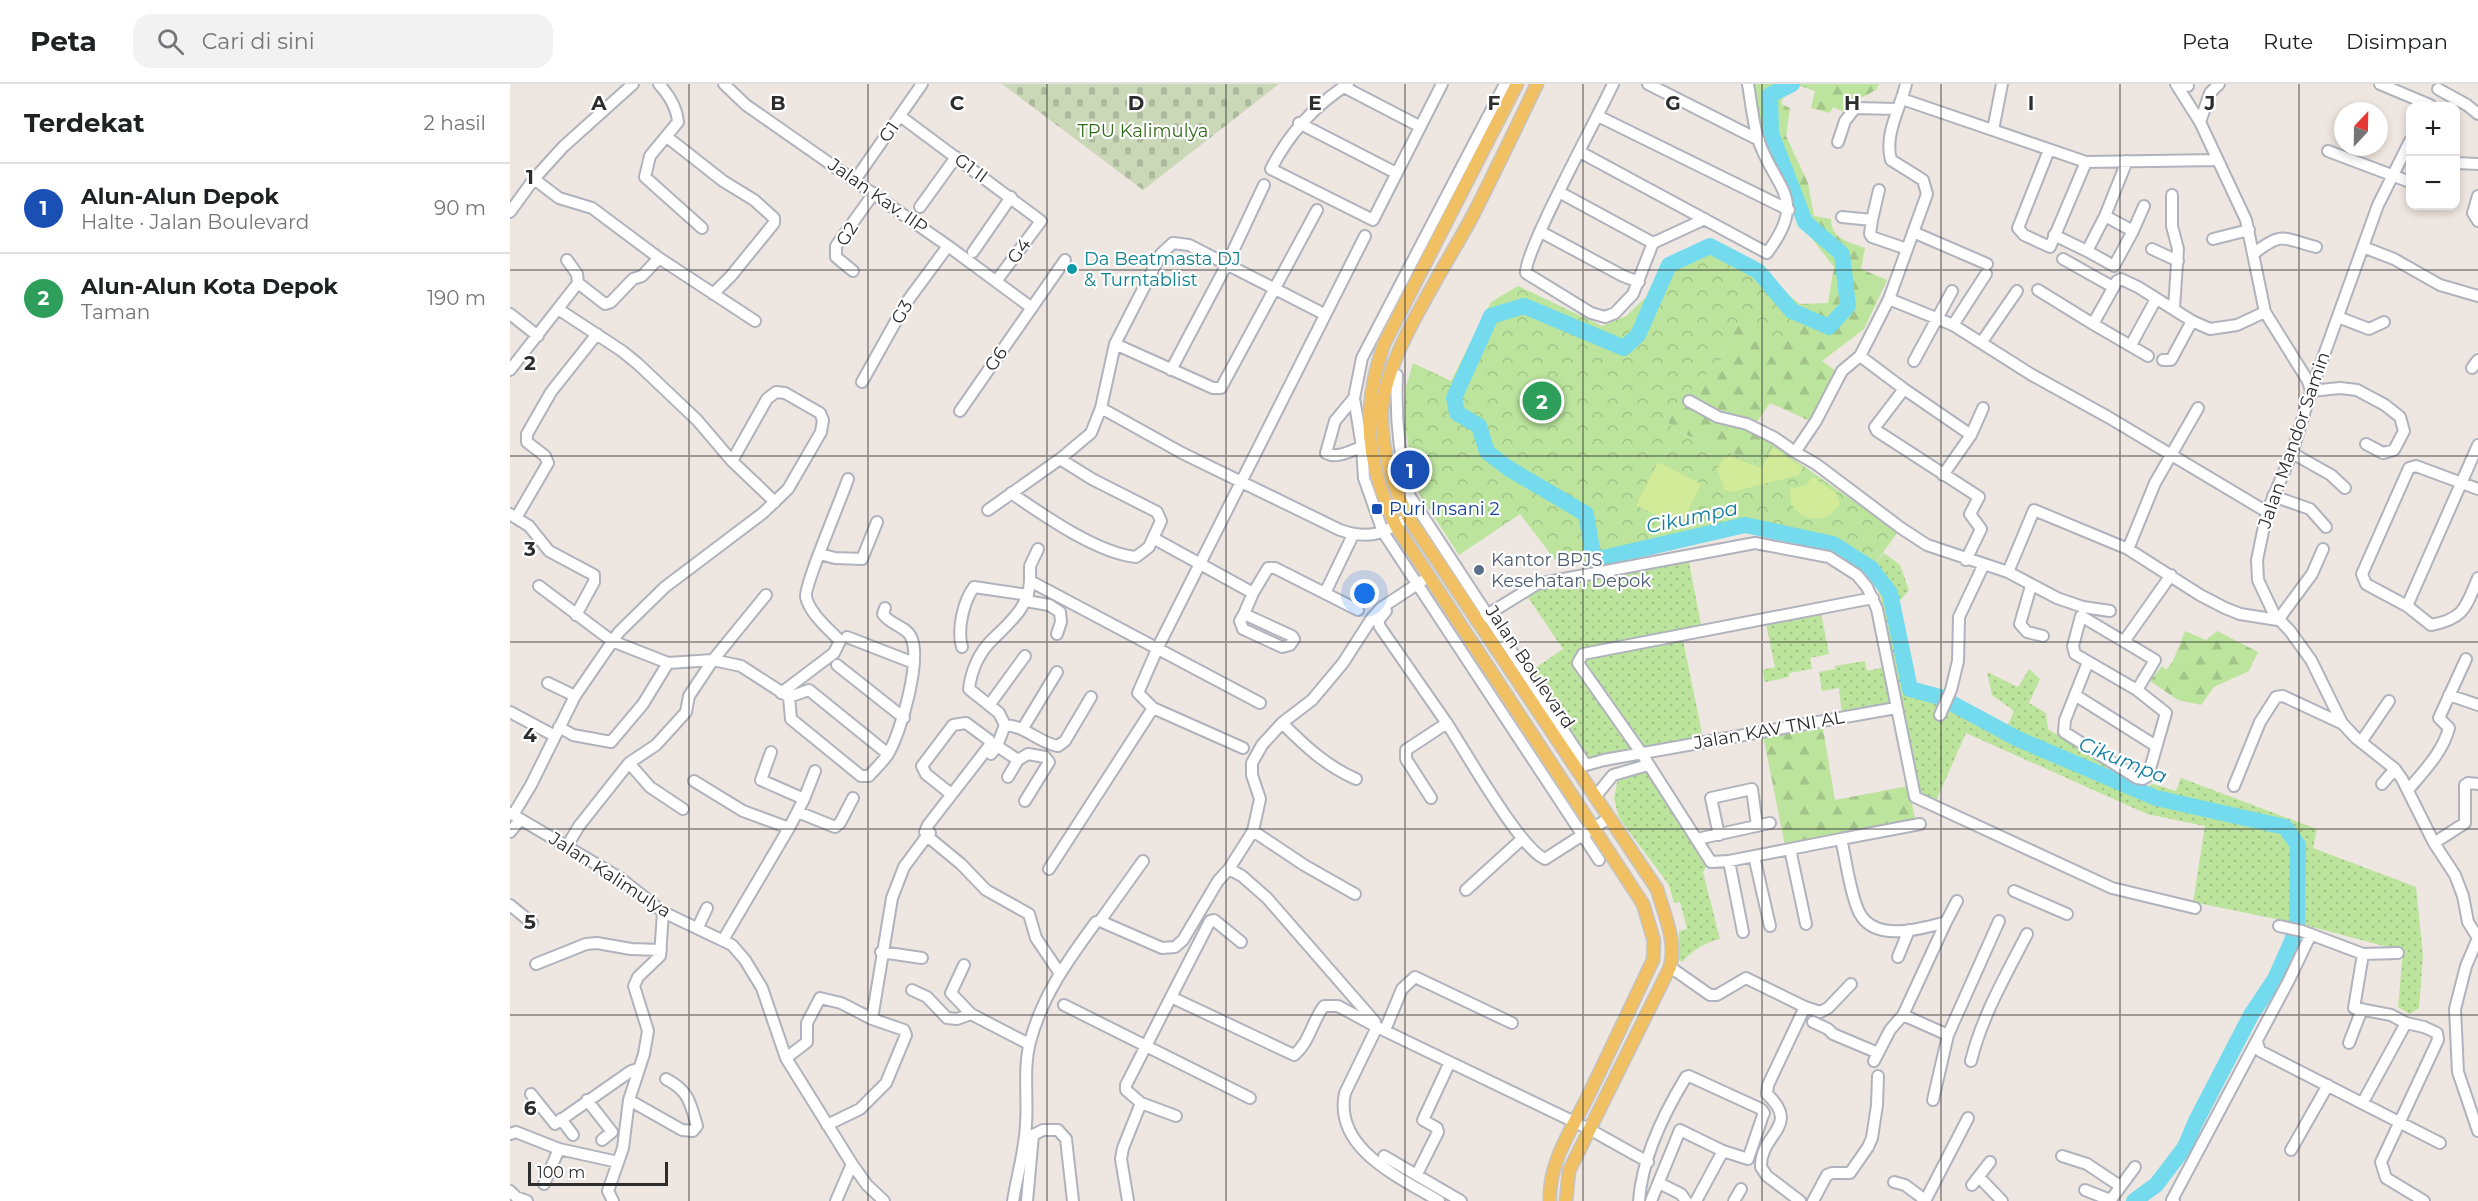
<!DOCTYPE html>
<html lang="id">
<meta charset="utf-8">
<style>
:root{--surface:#fff;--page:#f2f2f2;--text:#202124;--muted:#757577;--line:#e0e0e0;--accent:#4177fa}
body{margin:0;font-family:Montserrat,sans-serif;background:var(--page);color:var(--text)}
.controls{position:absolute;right:18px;top:18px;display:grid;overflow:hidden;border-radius:12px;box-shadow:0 3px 9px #0003}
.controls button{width:54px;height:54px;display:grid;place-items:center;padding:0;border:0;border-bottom:2px solid var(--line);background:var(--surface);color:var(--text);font:30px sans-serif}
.compass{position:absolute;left:1824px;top:18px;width:54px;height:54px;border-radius:50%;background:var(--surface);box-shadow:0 3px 9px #0003;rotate:22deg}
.scale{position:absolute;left:18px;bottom:15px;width:140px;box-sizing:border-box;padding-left:6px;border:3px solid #2d2d2d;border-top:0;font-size:16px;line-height:21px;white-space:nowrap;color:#2d2d2d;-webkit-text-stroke:4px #fff;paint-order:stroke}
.you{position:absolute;left:855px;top:510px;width:21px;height:21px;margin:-15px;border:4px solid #fff;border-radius:50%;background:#1a73e8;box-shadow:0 0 0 9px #1a73e833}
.badge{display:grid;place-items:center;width:39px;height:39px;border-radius:50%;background:var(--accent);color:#fff;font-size:20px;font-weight:700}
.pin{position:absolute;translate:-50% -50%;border:3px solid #fff;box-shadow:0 2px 6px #0006}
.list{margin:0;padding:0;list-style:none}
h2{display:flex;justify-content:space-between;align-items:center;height:78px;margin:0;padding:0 24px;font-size:26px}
h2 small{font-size:20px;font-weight:400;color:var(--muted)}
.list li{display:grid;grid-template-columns:39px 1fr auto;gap:18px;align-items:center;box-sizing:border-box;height:90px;padding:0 24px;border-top:2px solid var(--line)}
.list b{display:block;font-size:22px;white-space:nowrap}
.list p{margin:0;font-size:20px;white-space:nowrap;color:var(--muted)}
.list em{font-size:20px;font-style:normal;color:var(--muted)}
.icon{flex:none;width:33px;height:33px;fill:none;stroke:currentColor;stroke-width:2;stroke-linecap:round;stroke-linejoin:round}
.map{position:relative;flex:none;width:1968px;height:1117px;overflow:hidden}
header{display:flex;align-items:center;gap:36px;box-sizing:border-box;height:84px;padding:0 30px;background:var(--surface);border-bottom:2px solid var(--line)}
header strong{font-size:28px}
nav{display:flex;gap:33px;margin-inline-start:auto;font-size:21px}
.search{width:420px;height:54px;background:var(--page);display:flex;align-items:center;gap:15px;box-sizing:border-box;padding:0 21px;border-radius:18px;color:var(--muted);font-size:22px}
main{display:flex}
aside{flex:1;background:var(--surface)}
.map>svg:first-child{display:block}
.grass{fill:url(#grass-dots)}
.forest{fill:url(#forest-firs)}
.cemetery{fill:url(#cemetery-stones)}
.park{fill:url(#park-crowns)}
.pitch{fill:#d1eb98}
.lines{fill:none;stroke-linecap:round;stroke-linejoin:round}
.river{stroke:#74dbef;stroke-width:16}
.minor-casing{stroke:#b0b3bd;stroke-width:14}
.major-casing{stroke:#c4c4c4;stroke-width:15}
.minor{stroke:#fff;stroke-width:10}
.major{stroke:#f1c062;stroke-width:12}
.grid{fill:none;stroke:#2d2d2d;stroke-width:1.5;stroke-opacity:0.55}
.culture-dot{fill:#0f9aa8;stroke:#fff;stroke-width:2}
.transit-dot{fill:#1a4fb4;stroke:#fff;stroke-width:2}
.service-dot{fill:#5c6f8a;stroke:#fff;stroke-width:2}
.labels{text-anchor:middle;stroke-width:4.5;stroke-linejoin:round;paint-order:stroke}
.park-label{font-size:18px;fill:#346c1b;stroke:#fff}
.street-label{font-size:18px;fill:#2d2d2d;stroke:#fff}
.culture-label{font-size:18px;fill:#0d838f;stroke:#fff;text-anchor:start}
.transit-label{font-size:18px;fill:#164399;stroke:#fff;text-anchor:start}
.service-label{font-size:18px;fill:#4e5e75;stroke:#fff;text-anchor:start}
.water-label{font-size:20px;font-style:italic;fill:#0e7da0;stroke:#fff}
.grid-label{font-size:20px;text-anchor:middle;font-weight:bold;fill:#2d2d2d;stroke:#fff;stroke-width:4.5;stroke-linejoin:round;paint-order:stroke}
</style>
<header>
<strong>Peta</strong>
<div class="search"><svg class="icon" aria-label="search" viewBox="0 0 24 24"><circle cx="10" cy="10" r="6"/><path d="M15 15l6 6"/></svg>Cari di sini</div>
<nav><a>Peta</a><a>Rute</a><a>Disimpan</a></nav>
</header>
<main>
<aside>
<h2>Terdekat<small>2 hasil</small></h2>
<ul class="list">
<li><span class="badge" style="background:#1a4fb4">1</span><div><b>Alun-Alun Depok</b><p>Halte · Jalan Boulevard</p></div><em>90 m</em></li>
<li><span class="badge" style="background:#2e9e5b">2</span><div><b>Alun-Alun Kota Depok</b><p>Taman</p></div><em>190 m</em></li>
</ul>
</aside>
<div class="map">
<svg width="1968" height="1117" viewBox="0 0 1968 1117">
<defs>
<pattern id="grass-dots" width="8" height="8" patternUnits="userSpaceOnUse" patternTransform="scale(1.5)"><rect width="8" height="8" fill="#bce49d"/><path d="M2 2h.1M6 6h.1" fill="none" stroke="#a2c488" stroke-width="1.8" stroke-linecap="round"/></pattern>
<pattern id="forest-firs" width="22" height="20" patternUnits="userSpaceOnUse" patternTransform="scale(1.5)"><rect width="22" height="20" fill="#bce49d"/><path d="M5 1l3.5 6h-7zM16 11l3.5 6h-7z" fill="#a2c488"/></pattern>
<pattern id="cemetery-stones" width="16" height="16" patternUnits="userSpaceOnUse" patternTransform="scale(1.5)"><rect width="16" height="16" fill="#cad8b7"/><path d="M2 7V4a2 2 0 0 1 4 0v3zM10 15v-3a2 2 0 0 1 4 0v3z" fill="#aeba9e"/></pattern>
<pattern id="park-crowns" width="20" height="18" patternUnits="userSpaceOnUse" patternTransform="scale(1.5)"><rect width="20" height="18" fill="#bce49d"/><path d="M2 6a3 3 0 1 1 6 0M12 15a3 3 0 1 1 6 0" fill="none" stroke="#a2c488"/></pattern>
</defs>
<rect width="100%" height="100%" fill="#eee6e0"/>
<path class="grass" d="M1374,469L1390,481L1399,506L1387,520L1407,600L1427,604L1496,645L1504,627L1482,611L1477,588L1508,603L1519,585L1530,595L1519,619L1536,629L1538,645L1633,704L1643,700L1666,707L1671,694L1807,745L1803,764L1906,803L1913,872L1909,924L1900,930L1888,923L1893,867L1795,841L1683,818L1695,742L1637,730L1456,649L1425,719L1414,714L1405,702L1371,515L1361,485Z
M1178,473L1193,551L1173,556L1193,654L1088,675L1079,673L1021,587L1053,565L1017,512L1027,504Z
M1311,529L1319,570L1300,574L1302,585L1279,589V593L1255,598L1252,586L1265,583L1256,540Z
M1355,577L1357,587L1375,583L1381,621L1332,630L1329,604L1312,607L1309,588L1325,585V582Z
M1137,686L1198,779L1193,788L1210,855C1195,858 1182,867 1172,878L1168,876L1169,847L1177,845L1170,818L1164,819L1159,801L1109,734L1104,714L1108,694Z"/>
<path class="forest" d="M1242,0H1278L1271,20L1280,24L1276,52L1298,99L1304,132L1321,135C1321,155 1339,158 1355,164L1351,185L1377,196L1354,245L1312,277L1326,287L1300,337L1260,319L1246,339L1281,363L1276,370L1263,362L1251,381L1164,346L1154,332L1210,278L1227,241L1293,239L1290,220L1318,219L1324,183L1296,147L1252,55Z
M1284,0H1369L1366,6L1345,17L1337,29L1323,23L1320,29L1301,24L1305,7Z
M1675,547L1696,556L1707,547L1748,568L1739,587L1704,603L1691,621L1668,616L1640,597L1652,582L1656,586L1663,577Z
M1312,639L1325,716L1398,702L1406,738L1275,762L1253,651Z"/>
<path class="cemetery" d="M492,0H769L633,106Z"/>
<path class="park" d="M1195,157L1216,161L1290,220L1293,239L1269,260L1227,241L1210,278L1154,332L1164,346L1251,381L1263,361L1388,448L1361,485L1322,461L1234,443L1174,453L1161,461L1083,479L1045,476L1010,430L949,471L911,413L905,399L895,343L896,303L903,279L941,297L981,218L1008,202L1092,242L1116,232Z"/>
<path class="pitch" d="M1264,364L1293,384L1289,391L1222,408L1215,406L1207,385L1213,375L1219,372L1251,384Z
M1148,378L1191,400L1170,443L1126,421Z
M1303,393L1327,410L1330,420C1312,448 1274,432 1281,405L1296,401Z"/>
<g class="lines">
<path class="river" d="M1282,0L1260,11L1261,49L1295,138L1332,170L1338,222L1319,243L1282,227L1248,187L1200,162L1159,181L1128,251L1114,264L1014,222L981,232L944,314L947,329L969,342L977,368L998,384L1076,430L1084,476L1235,441L1323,460L1361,484L1380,509L1400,605L1430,613L1508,655L1646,714L1775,743L1788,761L1787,838L1782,857L1765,895L1741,931L1685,1039L1675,1063L1646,1101L1624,1117"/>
<g class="minor-casing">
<path id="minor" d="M149,0C158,10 167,24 168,38L140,72L135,93L192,144
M214,0L236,21L438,162L522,224
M838,0C804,22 779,49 761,85L863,136L932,0
M995,0L852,274L844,314L852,363L854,394L873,448L1089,776
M1103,0C1090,29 1013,170 1016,189L1081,229L1095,233L1105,229L1123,210L1143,159L1195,135
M1138,0L1249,56
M1396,0C1390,25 1374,50 1381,76L1413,96L1417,110L1379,215L1350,272L1332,287L1306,337L1285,368L1306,380L1391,444L1417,461L1498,488L1547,514L1573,523L1600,527
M1666,0L1690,38L1736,136L1755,228L1798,297L1801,307
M1676,0L1678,2
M1870,0L1920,21
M834,3L909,42
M1928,5L1957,21L1968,30
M1392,15L1576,78L1707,76
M390,32L531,137L487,196
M1088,32L1279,126
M1690,38L1700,9L1709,0
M789,39L886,89
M1483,46L1492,0
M157,53L213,97L244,116L264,134V139L221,192L203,210
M1900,57L1868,121L1801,307L1782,369L1757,428L1747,476L1748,496L1764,530L1780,547L1801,576L1832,639L1846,654L1885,685L1892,695L1924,759L1945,791L1953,812L1958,838L1968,854L1956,882L1945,925L1948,988L1968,1047
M1328,58L1335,37L1345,24L1387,25
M1539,66L1508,144L1514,151L1540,163L1576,78
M1818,67L1900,98
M1070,68L1257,169C1299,113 1265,106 1248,55C1243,38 1241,18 1238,0
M1946,79L1968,80
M24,95L49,114L82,124L149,174L245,237
M345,96L412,0
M1049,108L1143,159
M1662,111V142L1668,165L1664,224
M1968,112L1963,129L1968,137
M410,123L446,73
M0,128L24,95L53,63L123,0
M1595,132L1623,147L1604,182L1577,167Z
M1595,132L1617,77
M1332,133L1362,136L1360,150L1362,153L1397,165
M1362,136L1369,106
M1623,147L1634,122
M1031,148L1113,192L1129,198
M1403,148L1477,180
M1544,151L1577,167
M1703,155L1739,146
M1853,163L1884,175L1930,201L1968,212
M1642,165L1668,177
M463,168L501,113
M1743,170C1773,147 1772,154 1806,163
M1553,175L1603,203
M343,187L326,173V162L364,109
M68,199L95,220L101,218L123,195L132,192L149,174
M1528,206L1583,240L1607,197L1611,195L1628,203L1682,237L1700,245L1727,241L1755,228
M1379,215L1443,241L1522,291L1598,333L1757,428
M48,225L112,267L128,280L187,336L222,377L265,418
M0,230L28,252
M1828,233L1859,245L1874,238
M1583,240L1638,272
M1443,241L1476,190
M1471,259L1507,207
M605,260L703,304H711L807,126
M1621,261L1646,215
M1350,272L1394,305L1461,351
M1653,276H1661L1682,237
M1404,277L1442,207
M1962,284L1968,276
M0,286L68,199L67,190L57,176
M661,286L716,182L754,101
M887,291C885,333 889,371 899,411L1076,681
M352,298L396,219L438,162
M1394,305L1365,343L1367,347L1469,413L1460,430L1471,445L1456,476
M1801,307L1830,304L1847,306L1875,321L1890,333L1894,347L1884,366L1873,369L1856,360
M844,314L825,337L816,369C827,375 840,367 852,363
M1179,317L1208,333L1237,340L1265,354L1285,368
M591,324L672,369L830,446C859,456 874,450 898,433
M450,327L555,176
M1782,369L1821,391L1835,404
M550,375L582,395L647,428L651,437L643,454L743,509L734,530L782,552L784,555L780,561L772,563L733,545L730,537L734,530
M1433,391L1461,351L1473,324
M1968,405L1906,382L1899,384L1852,490L1856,500L1897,522L1921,541C1955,535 1956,522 1968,494
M501,409C533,431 587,469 626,473L639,463L643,454
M1763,412L1800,425L1816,443
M478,426L550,375L581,349L591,324L605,260L651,170L663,159L679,161L814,230
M0,430L6,434L38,379L35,372L17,358V350L41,308L87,250
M6,434L19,442L39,467L84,491V498L66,531
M528,465L520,482V497L750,619
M1618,465L1645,399L1688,324
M310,470L325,474L352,475L367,438
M1498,488L1524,426L1618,465L1690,511L1715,524L1730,530L1768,536L1802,490L1813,465
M29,502L102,557L158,579L203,576L231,582L279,613L299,606L378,670
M1521,502L1510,540L1517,548L1533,552
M743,509L758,484H765L848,526
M815,509L843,451
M516,517L539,521L550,528L551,538L547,550
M1897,522L1968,361
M876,527L868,537L870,543C892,575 914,606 936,638C955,666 1009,764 1035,775L1099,734
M967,537L1027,500L1245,459L1319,473L1347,491L1357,503L1367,525L1405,713L1602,804L1685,824
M337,553L404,579
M1615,556L1661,491
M452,563C447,546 453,518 464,503L518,511
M1578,578L1555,636L1554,648L1627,694L1633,695L1638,692L1656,629L1627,606L1565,570L1563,562L1571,532L1645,576L1627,606
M327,581L394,634
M38,599L65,612
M271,609L324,569L330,557C319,545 300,530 296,513C294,502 332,413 338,395
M1565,611L1646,662
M1939,611L1968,621
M279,613L281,635L351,692H359C365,685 373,678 378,670C391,649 412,575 401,553C397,543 379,540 373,530L375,524
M480,620L515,572
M0,628L45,652
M1430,631L1441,606L1448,577L1449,533L1474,480
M772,639C795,662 816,682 846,695
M495,641C516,642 529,659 548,662L555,657L581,613
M49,643L63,651L101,658L133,620L158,579
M513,644L547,588
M1851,658L1879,617
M487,662L508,676L518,670L535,673L539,678L515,717
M733,664L643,624L628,609L648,563L855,152
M261,668L251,696L294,715L279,744
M481,670L487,662L495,641L489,629L459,605C461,587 469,568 483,555C500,538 519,523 520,497
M119,679L140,703L173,725
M1069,683L1094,676L1386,624
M498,693L508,676
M184,697L233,727L279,744L213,856
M1872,700L1885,685
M1724,702L1750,638L1766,613L1773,612L1831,639
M1898,706C1913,688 1933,668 1939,644L1929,634L1956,575
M1085,713L1103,691L1138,681
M921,714L896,675V666L937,639
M294,715L305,687
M288,728L325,743L330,739L343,714
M0,729L110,794L153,828L222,861L235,876L252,904L276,974L342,1080L357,1101L374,1117
M3,731L21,701L65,612L109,548L155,503L253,429L278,405L311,348L313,336L310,329L275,309L266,308L257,315L222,377
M1410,740L1331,755C1336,775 1340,810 1349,828C1364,859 1411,845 1436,838L1447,817
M743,747L794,781L845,810
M0,748L10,736
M420,749L417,752L451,780L476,806L519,830L526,854L549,888
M1209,751L1201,714L1242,705L1247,742
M1187,755L1260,739
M1331,755L1219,777L1201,778L1132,670L1068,579L1073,570L1363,514
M1924,759L1955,739V701L1958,699L1968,700
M57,762L69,742L119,679L146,661L176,628L179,612L203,576L256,511
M1280,765L1296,840
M1244,772L1260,842
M1219,777L1233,848
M539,785L643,624
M719,785L732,792L757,814L865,938
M956,806L1012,755
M1504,807L1557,830
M0,821L22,839
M590,837L633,777
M1436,838L1393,931L1438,951
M1769,842L1792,847L1853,870L1888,869
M188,843L197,824
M371,868L412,874
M1388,873L1399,846
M26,880L76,860L87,859L121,865L151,866
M454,881L441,909L461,930L519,960
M1160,883L1200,911H1207L1236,894L1295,923
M402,906L417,913L437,934L447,935L461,930
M661,913L700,837L704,836L731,858
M554,921L740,1014
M1303,938L1318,945L1323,950L1368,969
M1896,939L1914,943L1927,949L1928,956L1871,1078L1876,1094L1914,1117
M867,943L835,1009C823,1065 891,1094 929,1117
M875,946L892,905L905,893L1002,939
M1747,958L1750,967L1930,1059
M1839,959L1852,925
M276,974L297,958V939L310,914L331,919L362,935
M1364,977L1380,946L1393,931
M1461,977C1472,932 1496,891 1517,850
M21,1010L45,1040L121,987L128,985
M77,1016L102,1048L92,1056
M119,1016L172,1046L183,1047L187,1042C180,1018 179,1007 156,995
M1423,1016L1438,951L1489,837
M1853,1018L1896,939L1881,931L1844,924L1853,870
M631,1019L666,1032
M51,1035L63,1051
M317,1041L350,1025L376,999L396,951L394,946L362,935L382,814L394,783L417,752L415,748L418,741L480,661L479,656L456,639L443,641L412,682L416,690L441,710
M0,1050L6,1048L49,1065L108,1078
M1781,1066L1818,1001
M874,1072L951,1117
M1552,1072L1577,1080L1610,1102
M907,1090L928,1048L927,1044L913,1036L940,978
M1469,1093L1492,1117
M1384,1098L1395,1101L1415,1116
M1149,1099L1171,1110L1176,1117
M34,1100L49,1065
M1462,1101L1480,1078
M1575,1106L1600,1116
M0,1107L6,1113L17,1117
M103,1117L98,1107L113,1064L119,1016L134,970L138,947L124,902L128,893L150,872L153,828
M326,1117L342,1080
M503,1117C507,1092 515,1066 516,1040C518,1013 513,985 520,958C532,912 558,876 586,838L590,837L652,864L665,863L673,856L708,797L719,785L743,747L750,715L742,691V679L752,661L772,639L802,616L833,579L862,534L871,524L912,497
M517,1117L523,1051L533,1046H548L556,1055L563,1117
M618,1117L611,1075L613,1064L631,1019L616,1006V1001L661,913L784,971C800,958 802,937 814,922H828L867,943L1079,1045L1138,1078
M1129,1117C1132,1074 1154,1029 1176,993L1179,992L1251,1025L1254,1029L1252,1034L1238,1075L1213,1067L1170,1046L1141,1117
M1186,1117L1213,1067
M1224,1117L1231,1105
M1290,1117L1257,1092L1251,1083C1250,1049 1292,1043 1257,1010L1258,1001L1295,923L1310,928L1318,924L1341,900
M1303,1117L1317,1091L1322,1089H1340L1358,1063L1362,1054L1367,1021L1368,992
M1415,1117L1458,1034
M1600,1117L1625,1083
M1664,1117L1662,1116L1779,896L1801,850"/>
</g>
<g class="major-casing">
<path id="major" d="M1007,0L874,260C851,326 856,379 886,442L1133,820L1144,857L1143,876C1122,920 1101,965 1079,1010C1063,1044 1038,1078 1040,1117
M1027,0C1006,44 985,88 963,131C937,181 873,274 872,328C871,365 882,400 898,433L1147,805C1154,830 1167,857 1160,883L1059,1087L1056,1117"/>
</g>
<use href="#minor" class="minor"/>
<use href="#major" class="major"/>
</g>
<path class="grid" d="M179,0V1117M358,0V1117M537,0V1117M716,0V1117M895,0V1117M1073,0V1117M1252,0V1117M1431,0V1117M1610,0V1117M1789,0V1117M0,186H1968M0,372H1968M0,558H1968M0,745H1968M0,931H1968"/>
<circle class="culture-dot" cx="562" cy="185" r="6"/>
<rect class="transit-dot" x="861" y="419" width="12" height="12" rx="3"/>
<circle class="service-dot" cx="969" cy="486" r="6"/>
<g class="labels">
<g class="park-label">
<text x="633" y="53">TPU Kalimulya</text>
</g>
<g class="street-label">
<text transform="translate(379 48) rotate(-55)" y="6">G1</text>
<text transform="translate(461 84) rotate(36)" y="6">G1 II</text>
<text transform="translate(368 112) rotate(35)" y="6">Jalan Kav. IIP</text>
<text transform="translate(337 150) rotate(-57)" y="6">G2</text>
<text transform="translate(509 167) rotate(-53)" y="6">G4</text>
<text transform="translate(392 228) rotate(-59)" y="6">G3</text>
<text transform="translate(486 275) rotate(-55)" y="6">G6</text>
<text transform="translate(1784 356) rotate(-71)" y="6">Jalan Mandor Samin</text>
<text transform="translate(1020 583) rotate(56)" y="6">Jalan Boulevard</text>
<text transform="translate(1259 646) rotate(-10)" y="6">Jalan KAV TNI AL</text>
<text transform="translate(100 791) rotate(33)" y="6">Jalan Kalimulya</text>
</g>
<g class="culture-label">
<text x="574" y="181">Da Beatmasta DJ<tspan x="574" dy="21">&amp; Turntablist</tspan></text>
</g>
<g class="transit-label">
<text x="879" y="431">Puri Insani 2</text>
</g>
<g class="service-label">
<text x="981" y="482">Kantor BPJS<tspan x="981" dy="21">Kesehatan Depok</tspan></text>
</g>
<g class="water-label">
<text transform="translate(1182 433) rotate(-12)" y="7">Cikumpa</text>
<text transform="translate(1613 676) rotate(22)" y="7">Cikumpa</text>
</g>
</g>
<g class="grid-label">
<text x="89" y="26">A</text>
<text x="268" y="26">B</text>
<text x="447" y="26">C</text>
<text x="626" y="26">D</text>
<text x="805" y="26">E</text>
<text x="984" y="26">F</text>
<text x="1163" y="26">G</text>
<text x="1342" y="26">H</text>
<text x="1521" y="26">I</text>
<text x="1700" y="26">J</text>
<text x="20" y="100">1</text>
<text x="20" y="286">2</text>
<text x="20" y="472">3</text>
<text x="20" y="658">4</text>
<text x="20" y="845">5</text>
<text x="20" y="1031">6</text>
</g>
</svg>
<div class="controls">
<button>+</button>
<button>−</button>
</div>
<svg class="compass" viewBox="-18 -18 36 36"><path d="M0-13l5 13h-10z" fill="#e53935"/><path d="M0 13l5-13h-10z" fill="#757577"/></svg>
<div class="scale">100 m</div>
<div class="you"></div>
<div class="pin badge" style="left:900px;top:386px;background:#1a4fb4">1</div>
<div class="pin badge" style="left:1032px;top:317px;background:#2e9e5b">2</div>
</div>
</main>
